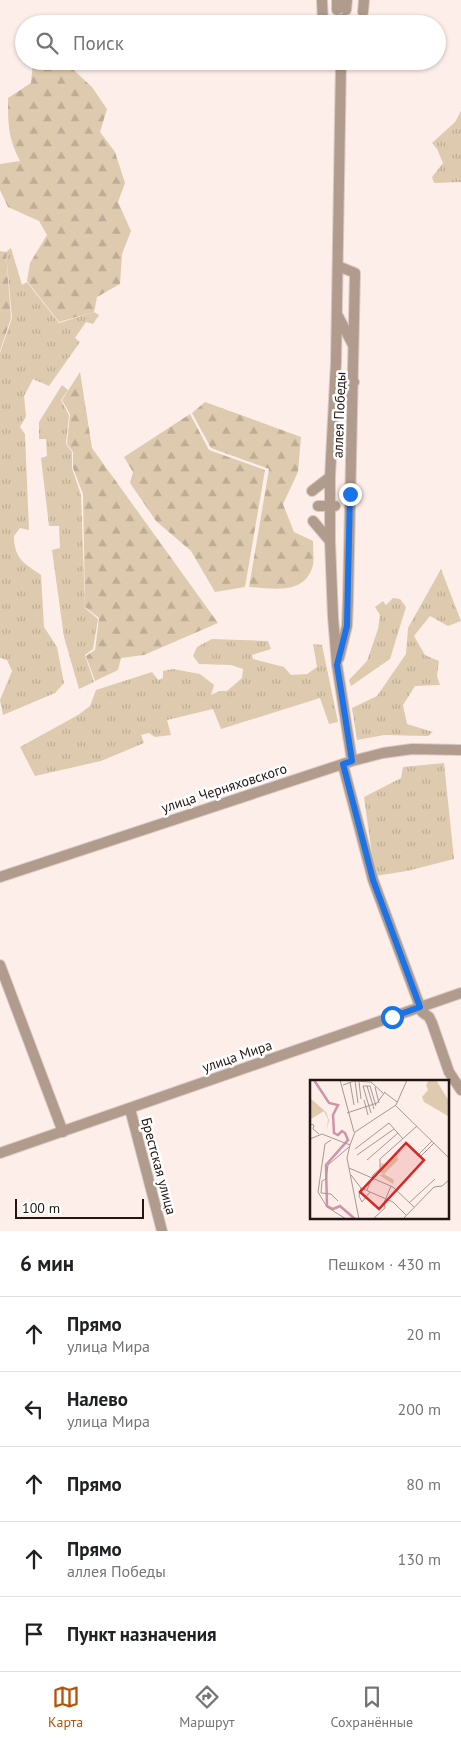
<!DOCTYPE html>
<html lang="ru">
<meta charset="utf-8">
<style>
:root{--surface:#fff;--page:#f2f2f2;--text:#202124;--muted:#757577;--line:#e0e0e0;--accent:#b45309}
body{margin:0;font-family:"PT Sans",sans-serif;background:var(--page);color:var(--text)}
.scale{position:absolute;left:15px;bottom:12px;width:129px;box-sizing:border-box;padding-left:5px;border:2px solid #221612;border-top:0;font-size:14px;line-height:18px;white-space:nowrap;color:#221612;-webkit-text-stroke:4px #fff;paint-order:stroke}
.stop{position:absolute;width:15px;height:15px;margin:-11px;border:4px solid #1a73e8;border-radius:50%;background:#fff}
.stop.end{background:#1a73e8;border-color:#fff;box-shadow:0 1px 5px #0008}
.list{margin:0;padding:0;list-style:none}
h2{display:flex;justify-content:space-between;align-items:center;height:65px;margin:0;padding:0 20px;font-size:21px}
h2 small{font-size:16px;font-weight:400;color:var(--muted)}
.list li{display:grid;grid-template-columns:32px 1fr auto;gap:15px;align-items:center;box-sizing:border-box;height:75px;padding:0 20px;border-top:1px solid var(--line)}
.list b{display:block;font-size:19px;white-space:nowrap}
.list p{margin:0;font-size:16px;white-space:nowrap;color:var(--muted)}
.list em{font-size:16px;font-style:normal;color:var(--muted)}
.icon{flex:none;width:28px;height:28px;fill:none;stroke:currentColor;stroke-width:2;stroke-linecap:round;stroke-linejoin:round}
.map{position:relative;flex:none;width:461px;height:1231px;overflow:hidden}
.search{position:absolute;background:var(--surface);box-shadow:0 1px 4px #0004;left:15px;right:15px;top:15px;height:55px;display:flex;align-items:center;gap:12px;box-sizing:border-box;padding:0 18px;border-radius:28px;color:var(--muted);font-size:19px}
.sheet{height:440px;background:var(--surface)}
nav{display:flex;justify-content:space-around;align-items:center;box-sizing:border-box;height:70px;border-top:1px solid var(--line);background:var(--surface);font-size:14px;color:var(--muted)}
nav a{display:grid;justify-items:center;gap:2px}
nav .on{color:var(--accent)}
.map>svg:first-child{display:block}
.grass{fill:url(#grass-tufts)}
.forest{fill:url(#forest-firs)}
.lines{fill:none;stroke-linecap:round;stroke-linejoin:round}
.street-casing{stroke:#dacbc7;stroke-width:12}
.street{stroke:#b09b8d;stroke-width:10}
.route{stroke:#1a73e8;stroke-width:6}
.labels{text-anchor:middle;stroke-width:5;stroke-linejoin:round;paint-order:stroke}
.street-label{font-size:14px;fill:#221612;stroke:#fff}
.inset-river{fill:none;stroke:#ce95a9;stroke-width:2.5}
.inset-road{fill:none;stroke:#a59894;stroke-width:1}
.view{fill:#d62828;fill-opacity:0.15;stroke:#d62828;stroke-width:2.5}
.inset-edge{fill:none;stroke:#221612;stroke-width:2.5}
</style>
<div class="map">
<svg width="461" height="1231" viewBox="0 0 461 1231">
<defs>
<pattern id="grass-tufts" width="24" height="20" patternUnits="userSpaceOnUse" patternTransform="scale(1.25)"><rect width="24" height="20" fill="#decaae"/><path d="M3 7l-1-3M5 7V3M7 7l1-3M15 17l-1-3M17 17v-4M19 17l1-3" fill="none" stroke="#bead95"/></pattern>
<pattern id="forest-firs" width="22" height="20" patternUnits="userSpaceOnUse" patternTransform="scale(1.25)"><rect width="22" height="20" fill="#decaae"/><path d="M5 1l3.5 6h-7zM16 11l3.5 6h-7z" fill="#bead95"/></pattern>
</defs>
<rect width="100%" height="100%" fill="#fdeeea"/>
<path class="grass" d="M461,111V182L434,183L432,177L443,163L437,149L432,143L455,122Z
M11,248L22,285L27,282L59,323L94,312L99,315L93,324L86,322L75,338L80,342L49,386L33,379L24,396L26,416L20,427L25,434L29,530L20,528L14,536C14,559 24,563 41,575L44,627L57,647L64,683L55,693L3,715L0,700L12,671L7,660L0,658V353L12,318L6,252Z
M62,385L68,390L61,400L69,415L66,444L72,452V468L81,495L85,608L98,619L93,649L85,655L94,682L79,689L64,637L52,550L60,548L59,526H49L41,458L47,456L46,439H39V422Z
M441,569L461,621L448,626L430,616L414,636L425,655L439,661L437,676L440,685L415,686L403,705L407,724L433,732L428,736L384,735L357,740L352,708L377,696L406,654L408,628Z
M393,598L400,599L406,607L390,659L351,686L349,680L367,661L378,629L380,615L375,607L383,601L386,605Z
M212,639L268,641L271,649L252,655L253,659L284,667L291,675L307,674L317,667L313,644L322,645L338,722L329,724L320,698L221,729L213,709L167,720L171,735L155,737L149,733L141,735L144,743L101,761L35,776L20,747L78,715L90,706L96,690L152,672L158,680L163,678V671L173,669L200,674L214,685L211,695L219,691H227L242,678L243,669L231,665L199,664L193,656L197,647Z
M444,763L454,859L407,871L375,876L364,797L401,778L403,767Z"/>
<path class="forest" d="M33,61H64L92,87L107,109L100,132L115,152L125,183L118,202L131,231L122,254L120,284L97,297L94,312L59,322L27,281L30,263L47,235L39,221L8,207L0,190V164L20,161C8,137 8,124 8,98L31,83Z
M0,251L6,252L11,318L0,351Z
M80,372L92,448L218,623L144,655L121,658L118,670L95,681L86,656L95,650L99,618L85,607L83,494L73,468V452L67,444L70,414L62,400Z
M205,402L301,437L298,472L283,504L294,532L313,541C313,549 314,558 313,565C305,596 273,588 249,587L269,469L211,448L192,413Z
M190,414L209,450L265,470L245,587L215,592L191,551L156,521L130,483L133,472L124,457Z"/>
<g class="lines">
<g class="street-casing">
<path id="street" d="M322,0L323,24
M337,10V0
M346,10L347,0
M363,12L364,0
M342,19V24
M341,61L336,362L330,477V541L333,617L337,665L352,761
M338,266L355,273L348,600L347,626L339,658
M338,316L353,345
M334,408L354,382
M312,491L330,477
M318,506H335
M313,521L330,541
M343,765L373,880L422,1012L429,1017L432,1023L449,1072L461,1090
M0,877L352,761L383,753L412,749L461,750
M0,965L63,1132
M130,1109L162,1231
M0,1153L461,993"/>
</g>
<use href="#street" class="street"/>
</g>
<g class="lines">
<path class="route" d="M350,494L347,626L337,665L352,761L343,764L373,880L420,1007L392,1017"/>
</g>
<g class="labels">
<g class="street-label">
<text transform="translate(339 415) rotate(-88)" y="5">аллея Победы</text>
<text transform="translate(224 788) rotate(-18)" y="5">улица Черняховского</text>
<text transform="translate(237 1056) rotate(-19)" y="5">улица Мира</text>
<text transform="translate(159 1166) rotate(75)" y="5">Брестская улица</text>
</g>
</g>
<g transform="translate(310 1080)">
<rect width="139" height="139" fill="#fdeeea"/>
<path d="M87,74L88,80L74,94L84,100L83,104L69,95L74,94L69,92L71,83L76,84Z" fill="#decaae"/>
<path d="M119,0H126L139,21L138,36L114,22L112,17L118,10L116,5ZM0,18L16,32L19,40L17,50L18,39L14,31L1,39Z" fill="#decaae"/>
<path class="inset-river" d="M4,0L19,23L28,25L23,35L24,53L28,55L32,51L35,53L38,60L16,85L17,126L23,129L30,126L45,139"/>
<path class="inset-road" d="M30,0L44,52M45,1L48,23M40,2L44,25M49,2L51,19M33,5L44,1L61,2L74,14M57,6H53L61,33M57,6L64,29M57,6H60L66,26M65,7L69,23M74,12L87,22M54,20L58,35M85,25L139,78M37,33L67,23L75,12M0,44L4,45L3,49L9,54M0,59L12,54L40,65L37,78L49,139M21,60L15,64L8,112L17,127L36,139M40,65L45,52L86,25L97,0M45,69L79,43L93,59M47,75L84,49M107,76L122,61M110,77L124,63M57,80L88,53M39,88L83,107L104,127M41,95L51,108L83,122L96,135M51,108L49,116L52,122L60,112M57,110L63,95L70,89V79L107,46M28,121L21,114L11,113L12,101L16,99L18,85L39,67M99,123L125,99M63,139L75,128L74,123L81,106M93,139L124,107L132,106L139,100"/>
<path class="view" d="M96,63L114,80L69,129L50,112Z"/>
<rect width="139" height="139" class="inset-edge"/>
</g>
</svg>
<div class="scale">100 m</div>
<div class="stop" style="left:392px;top:1017px"></div>
<div class="stop end" style="left:350px;top:494px"></div>
<div class="search"><svg class="icon" aria-label="search" viewBox="0 0 24 24"><circle cx="10" cy="10" r="6"/><path d="M15 15l6 6"/></svg>Поиск</div>
</div>
<section class="sheet">
<h2>6 мин<small>Пешком · 430 m</small></h2>
<ul class="list">
<li><svg class="icon" aria-label="ahead" viewBox="0 0 24 24"><path d="M12 20V5M6 11l6-6 6 6"/></svg><div><b>Прямо</b><p>улица Мира</p></div><em>20 m</em></li>
<li><svg class="icon" aria-label="left" viewBox="0 0 24 24"><path d="M17 20v-9H6M10 6l-5 5 5 5"/></svg><div><b>Налево</b><p>улица Мира</p></div><em>200 m</em></li>
<li><svg class="icon" aria-label="ahead" viewBox="0 0 24 24"><path d="M12 20V5M6 11l6-6 6 6"/></svg><div><b>Прямо</b></div><em>80 m</em></li>
<li><svg class="icon" aria-label="ahead" viewBox="0 0 24 24"><path d="M12 20V5M6 11l6-6 6 6"/></svg><div><b>Прямо</b><p>аллея Победы</p></div><em>130 m</em></li>
<li><svg class="icon" aria-label="arrive" viewBox="0 0 24 24"><path d="M6 21V4h12l-3 4 3 4H6"/></svg><div><b>Пункт назначения</b></div></li>
</ul>
</section>
<nav>
<a class="on"><svg class="icon" aria-label="map" viewBox="0 0 24 24"><path d="M3 6l6-2 6 2 6-2v14l-6 2-6-2-6 2zM9 4v14M15 6v14"/></svg>Карта</a>
<a><svg class="icon" aria-label="directions" viewBox="0 0 24 24"><path d="M12 3l9 9-9 9-9-9zM9 14v-3h6M13 9l2 2-2 2"/></svg>Маршрут</a>
<a><svg class="icon" aria-label="saved" viewBox="0 0 24 24"><path d="M7 4h10v16l-5-4-5 4z"/></svg>Сохранённые</a>
</nav>
